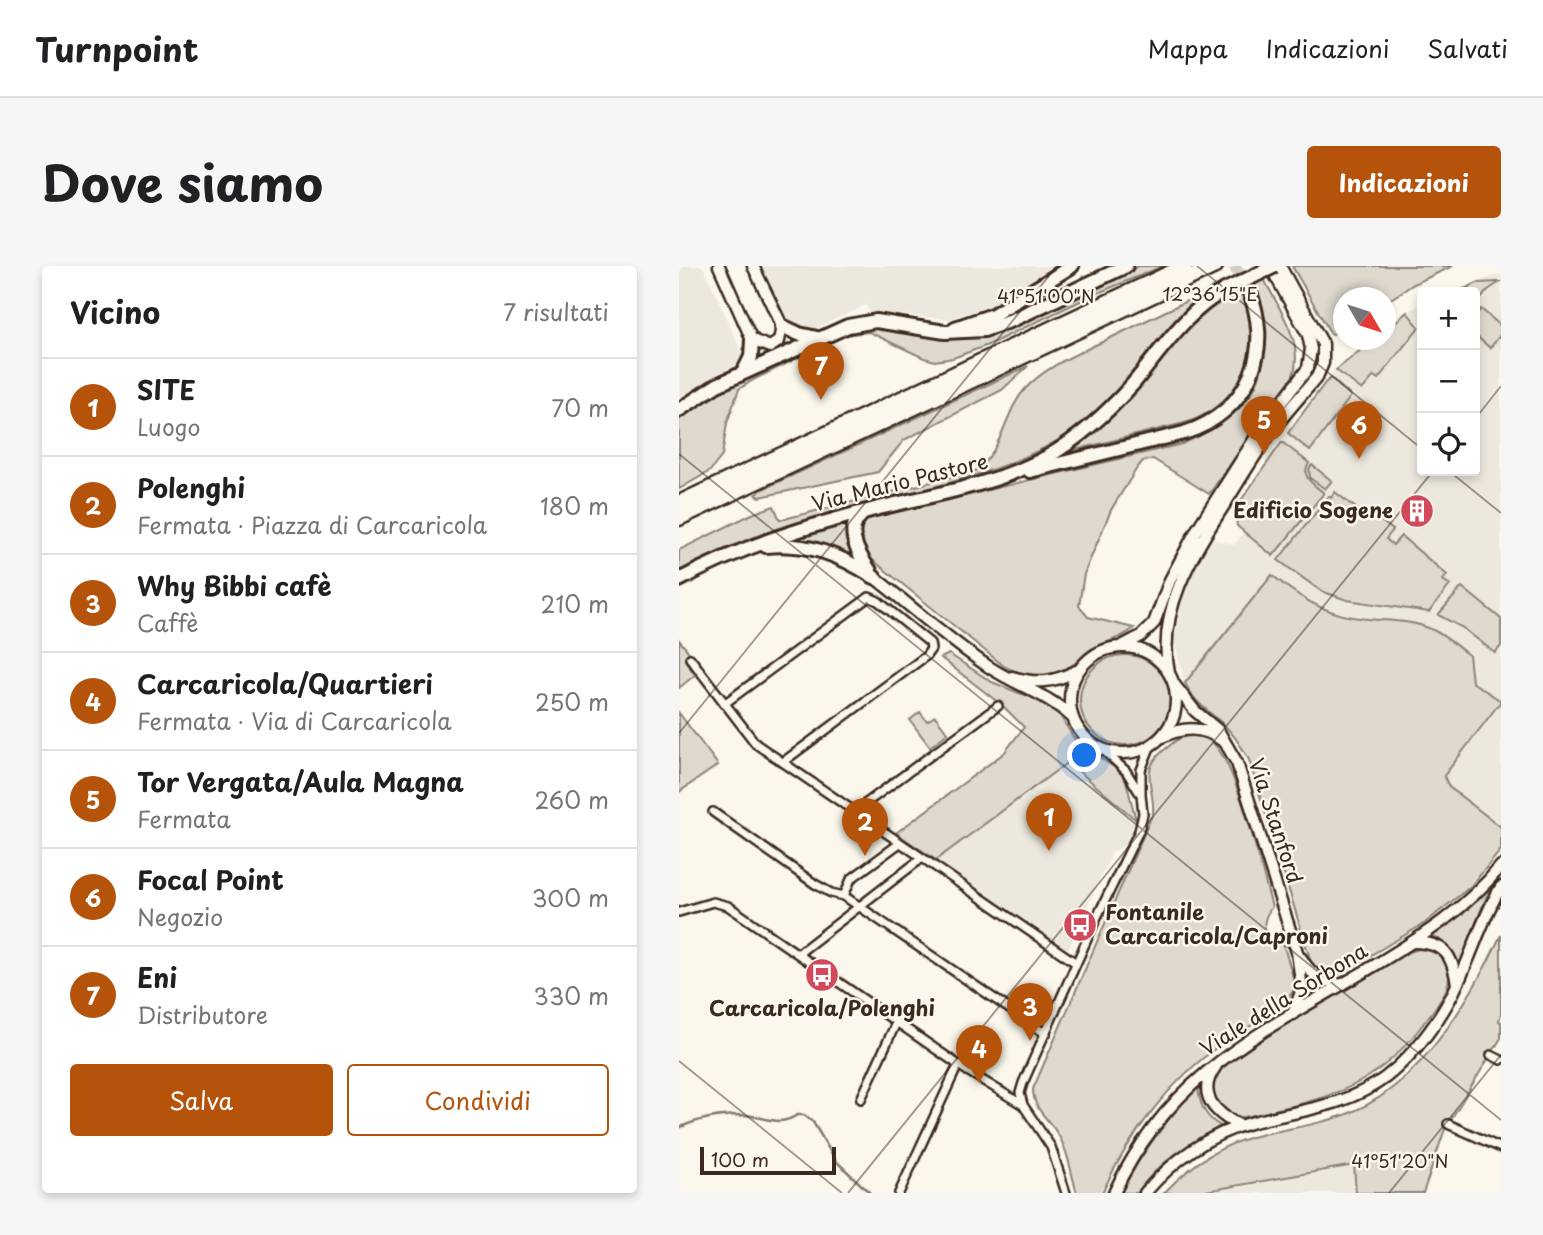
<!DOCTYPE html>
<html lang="it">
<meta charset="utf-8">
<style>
:root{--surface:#fff;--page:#f6f6f6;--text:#202124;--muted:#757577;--line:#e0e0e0;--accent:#b45309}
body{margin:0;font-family:"Playpen Sans",sans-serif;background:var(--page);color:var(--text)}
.controls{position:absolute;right:21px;top:21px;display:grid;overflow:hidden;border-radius:7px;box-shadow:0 4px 10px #0003}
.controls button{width:63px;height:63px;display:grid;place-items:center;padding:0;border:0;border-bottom:2px solid var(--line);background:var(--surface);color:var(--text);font:35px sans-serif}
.compass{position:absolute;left:654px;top:21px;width:63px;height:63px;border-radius:50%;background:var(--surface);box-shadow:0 4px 10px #0003;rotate:129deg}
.scale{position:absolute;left:21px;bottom:18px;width:136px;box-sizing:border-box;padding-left:7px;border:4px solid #3b2a1e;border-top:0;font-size:19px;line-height:24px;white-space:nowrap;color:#3b2a1e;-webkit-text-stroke:5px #fbf7ec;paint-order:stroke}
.you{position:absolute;left:406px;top:490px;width:24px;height:24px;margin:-18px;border:5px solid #fff;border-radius:50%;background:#1a73e8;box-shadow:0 0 0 10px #1a73e833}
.badge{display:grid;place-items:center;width:46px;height:46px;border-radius:50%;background:var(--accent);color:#fff;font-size:23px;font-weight:700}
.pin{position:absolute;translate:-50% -58px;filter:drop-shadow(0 2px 4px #0008)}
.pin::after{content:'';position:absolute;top:37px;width:24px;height:21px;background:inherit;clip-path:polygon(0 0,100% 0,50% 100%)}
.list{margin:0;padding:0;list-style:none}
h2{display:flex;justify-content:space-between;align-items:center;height:91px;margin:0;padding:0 28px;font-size:30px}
h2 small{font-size:23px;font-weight:400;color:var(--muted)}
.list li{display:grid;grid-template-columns:46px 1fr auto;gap:21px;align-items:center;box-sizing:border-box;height:98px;padding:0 28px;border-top:2px solid var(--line)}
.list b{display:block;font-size:26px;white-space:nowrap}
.list p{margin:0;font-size:23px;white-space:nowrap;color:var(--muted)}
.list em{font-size:23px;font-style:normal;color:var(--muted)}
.actions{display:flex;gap:14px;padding:21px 28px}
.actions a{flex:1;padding:16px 0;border:2px solid var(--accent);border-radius:7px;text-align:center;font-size:24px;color:var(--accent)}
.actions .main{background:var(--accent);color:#fff}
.icon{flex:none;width:38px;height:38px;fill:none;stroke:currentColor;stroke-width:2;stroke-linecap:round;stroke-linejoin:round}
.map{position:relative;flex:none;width:822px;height:927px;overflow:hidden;border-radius:7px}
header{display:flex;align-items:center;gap:42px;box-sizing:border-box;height:98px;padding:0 35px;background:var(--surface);border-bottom:2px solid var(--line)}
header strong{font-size:33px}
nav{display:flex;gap:38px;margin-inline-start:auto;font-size:24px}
.intro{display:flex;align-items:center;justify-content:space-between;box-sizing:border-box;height:168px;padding:0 42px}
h1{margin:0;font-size:49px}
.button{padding:18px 32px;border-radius:7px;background:var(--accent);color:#fff;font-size:24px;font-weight:700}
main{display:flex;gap:42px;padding:0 42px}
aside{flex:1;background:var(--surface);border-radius:7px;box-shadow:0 4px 10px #0003}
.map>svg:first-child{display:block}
.built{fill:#ede8dd}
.green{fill:#dfd9ce;stroke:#8d8276;stroke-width:2}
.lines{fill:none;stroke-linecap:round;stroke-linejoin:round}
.stream{stroke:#85796d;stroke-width:2.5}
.trunk-tunnel{stroke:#d5cec3;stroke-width:12;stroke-dasharray:12 6;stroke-linecap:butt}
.minor-casing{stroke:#3b2a1e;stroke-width:12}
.tertiary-casing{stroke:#3b2a1e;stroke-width:15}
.trunk-casing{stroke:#3b2a1e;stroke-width:18}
.motorway-casing{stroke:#3b2a1e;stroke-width:19}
.minor{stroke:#fbf7ec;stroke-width:7}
.tertiary{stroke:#fbf7ec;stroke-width:10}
.trunk{stroke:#fbf7ec;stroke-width:12}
.motorway{stroke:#fbf7ec;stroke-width:14}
.trunk-bridge-casing{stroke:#3b2a1e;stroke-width:18;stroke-linecap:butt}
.trunk-bridge{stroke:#fbf7ec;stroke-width:12}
.ticks{fill:none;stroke:#3b2a1e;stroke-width:2;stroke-opacity:0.45}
.labels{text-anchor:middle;stroke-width:5;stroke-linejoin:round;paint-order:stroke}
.street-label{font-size:21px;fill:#3b2a1e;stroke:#fbf7ec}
.poi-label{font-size:21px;font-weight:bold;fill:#3b2a1e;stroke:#fbf7ec;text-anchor:end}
.ticks-label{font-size:18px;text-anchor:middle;fill:#3b2a1e;stroke:#fbf7ec;stroke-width:5;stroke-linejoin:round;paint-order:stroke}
</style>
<header>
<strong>Turnpoint</strong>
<nav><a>Mappa</a><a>Indicazioni</a><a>Salvati</a></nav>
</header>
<div class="intro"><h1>Dove siamo</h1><a class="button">Indicazioni</a></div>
<main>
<aside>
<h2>Vicino<small>7 risultati</small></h2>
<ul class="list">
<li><span class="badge">1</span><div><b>SITE</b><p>Luogo</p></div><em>70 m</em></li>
<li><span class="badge">2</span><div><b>Polenghi</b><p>Fermata · Piazza di Carcaricola</p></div><em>180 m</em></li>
<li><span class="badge">3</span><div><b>Why Bibbi cafè</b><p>Caffè</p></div><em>210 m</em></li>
<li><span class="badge">4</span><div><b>Carcaricola/Quartieri</b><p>Fermata · Via di Carcaricola</p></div><em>250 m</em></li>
<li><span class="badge">5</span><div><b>Tor Vergata/Aula Magna</b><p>Fermata</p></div><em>260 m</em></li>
<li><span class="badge">6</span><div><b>Focal Point</b><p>Negozio</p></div><em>300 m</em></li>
<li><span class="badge">7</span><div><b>Eni</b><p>Distributore</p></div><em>330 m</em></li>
</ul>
<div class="actions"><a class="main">Salva</a><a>Condividi</a></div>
</aside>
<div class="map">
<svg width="822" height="927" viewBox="0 0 822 927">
<rect width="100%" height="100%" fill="#fbf7ec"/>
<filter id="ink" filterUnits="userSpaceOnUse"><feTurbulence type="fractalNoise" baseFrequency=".0143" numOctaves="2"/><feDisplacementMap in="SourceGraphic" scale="14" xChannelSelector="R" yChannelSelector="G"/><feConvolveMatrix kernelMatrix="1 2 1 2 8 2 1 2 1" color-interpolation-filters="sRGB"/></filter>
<g filter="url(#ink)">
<path class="built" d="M0,0H24L64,89L60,101L22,120L0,138Z
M81,0H375L310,40L270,53L191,46L187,39L127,67L110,60Z
M822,8V584L792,620L746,657L660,708L645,707L638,703L632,696L570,494L560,475L545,458L519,439L506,417L495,375L506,319L520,289L534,273L555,279L560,273L565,266L558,260L556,243L652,108L694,74H706L707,64L731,44L743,38V205H796V26H769Z
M389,496L457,554L445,580L433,586L388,686L257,594Z
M676,899L677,927H516Z"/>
<path class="green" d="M459,0H484L414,29L309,79L274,92L256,95L245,92L190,66L166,69L76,113L60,123L48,157L43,190L31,205L0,223V154L22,135L45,121L169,65L203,60L254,69L373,41Z
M613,0H774L735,18L707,36L706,32H664V66L652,68Z
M585,13C599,41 626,77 614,110L530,228L474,193L464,195L458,202L432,244L405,308L400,340L409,351L455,362C443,373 430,374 416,381C407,385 401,393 394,399C374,415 348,411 326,401L185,287C180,274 179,264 187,253L503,178C539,163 585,135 583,89C582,66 574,42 570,19Z
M821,16L809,24L796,40V26H779L798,17Z
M561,24C565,34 570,45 572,56C579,101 550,141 509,156L392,185C424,161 448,136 474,105C500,75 522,38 561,24Z
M518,30C481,74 438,135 391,167C324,210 244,221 170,245C113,263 57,287 0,308V284L73,248L95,240L101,254L296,205C325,184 324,148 346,123C367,100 398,88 425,75C456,60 487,45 518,30Z
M802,43L822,60V68L811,82L796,69V50Z
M728,46L740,61L699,113L695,110L683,124L657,104L694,74H706L707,64Z
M349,100L323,124L225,174L199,206L81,231L77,229L82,224Z
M652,112L672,130L631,185L609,167L646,117Z
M603,176L630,197C621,211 634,218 645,227L594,290L558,260L556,243Z
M633,199L653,215L646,223L631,212L630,203Z
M656,226L687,250L690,246L714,264L707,273L714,279L722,270L768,309L764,314L771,319L750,346L668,334L642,325L599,294L650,230L652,232Z
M172,257L177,293L148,281L119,274V272Z
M593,309C617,329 642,346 674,351C700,356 729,352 754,364C767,370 779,382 790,389L793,416L822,435L765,510L770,521L822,561V584L792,620L746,657L660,708C647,709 640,706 632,696L570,494C563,481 555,468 544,458C527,442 517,439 506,417Z
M783,321L822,353V380L816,387L784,362L759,349Z
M0,374L13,390L6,394L16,409L0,422Z
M270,388L313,416L340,427L361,433L369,439L380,448L398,477L438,503L447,515L457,554L389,496L257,594L217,567L325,487L345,461L325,441L262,392Z
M401 434a45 45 0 1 1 90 0a45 45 0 1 1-90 0Z
M241,446L248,455L256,450L269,467L251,481L231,454Z
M0,447L39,499L0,526Z
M509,470C519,470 527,470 534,477C558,498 583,606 593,641C585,651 583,660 589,672L603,674L614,711V726C592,753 571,758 544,777C491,814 450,869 423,927H398C392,908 389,883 378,867C368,851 354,843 354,823L474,547C476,520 459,506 485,484C493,478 498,472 509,470Z
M822,608L808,629L780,699C774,685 767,672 751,671L784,648Z
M822,669V747L820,755L822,756V772L766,863L744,927H677L675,899L516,927H485C512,898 546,876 585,868C615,861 645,858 673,846C742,818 791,734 822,669Z
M740,683C757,684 772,694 770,712C769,728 756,742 747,754C704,813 665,829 595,844C584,847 570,852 559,851C549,850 542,845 538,836C525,814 547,797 563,784L727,687Z
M519,820C520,838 526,852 542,860C511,877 478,897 458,927H442C462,886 488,853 519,820Z"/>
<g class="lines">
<path class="stream" d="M0,862C20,852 43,849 65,849C86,850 99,862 118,849H125L134,856L157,895L191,927"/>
<path class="trunk-tunnel" d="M555,0L568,20"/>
<g class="minor-casing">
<path id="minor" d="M11,392L77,478L397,697
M45,438L190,331L199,335L251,377L252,383L247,390L104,496
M422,482L447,505L460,526
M34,546L136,618L152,627L165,630L367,768
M175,546L319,440
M165,630L172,613L221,577
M0,646L34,636L49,640L290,806L344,839L372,881L387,927
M120,687L243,592
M812,789L822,794
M182,833L217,757
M344,839L341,827L344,817L418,651L460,565L464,548L462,528V504L472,479
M769,858L822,882
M220,927L279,799"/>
</g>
<g class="tertiary-casing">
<path id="tertiary" d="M40,0L73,74L91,81L100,75L103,60L74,0
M195,311C233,341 270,374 310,401C339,420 368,428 393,451
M443,380L462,370L475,357L491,314L517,265L582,163L629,102L632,83L629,69L591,0
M391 434a53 53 0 1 1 106 0a53 53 0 1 1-106 0Z
M490,407C477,342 516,285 549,233C563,210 577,187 593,165C607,146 623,129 638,111L644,97V78L601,0
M333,411C357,418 374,417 397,405
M495,418L516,445L539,464L558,497L618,686L623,723L614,748
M483,471C505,460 525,460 544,475
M735,676C766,677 773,688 778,718
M622,692C632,710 644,715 663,719
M537,800C516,828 536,848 562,860
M435,927C492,804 588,764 698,698C744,670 788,642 822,600
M466,927C493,895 530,868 571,857C618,844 666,842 707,811C736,788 763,752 778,719C794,686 803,652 822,621"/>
</g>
<g class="trunk-casing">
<path id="trunk" d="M103,60L120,68L138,72
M276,62L314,49L393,0
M64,107L72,91L73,74
M0,144L38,119L169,60L197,55L266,66L305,64L333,54L447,0
M351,205L505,167C571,146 596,82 568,20
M188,245C162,259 179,288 191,305
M87,280C129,276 161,289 195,311
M0,314C63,280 131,259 200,242C257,228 316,219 368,191C401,172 428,147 453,119C481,86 507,45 546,24"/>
</g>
<g class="motorway-casing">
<path id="motorway" d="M0,237L506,0
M0,252L536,0"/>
</g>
<use href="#minor" class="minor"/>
<use href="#tertiary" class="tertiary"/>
<use href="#trunk" class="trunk"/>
<use href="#motorway" class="motorway"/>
<g class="trunk-bridge-casing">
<path id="trunk-bridge" d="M546,24L596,0"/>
</g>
<use href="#trunk-bridge" class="trunk-bridge"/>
</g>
</g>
<path class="ticks" d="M518,0L743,183M796,153L822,120M0,188L822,854M770,205L822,247M0,467L378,0M0,795L163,927M169,927L754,205M710,927L822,789"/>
<defs>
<g id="building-disc" transform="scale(1.75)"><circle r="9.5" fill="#d1495b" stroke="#fbf7ec"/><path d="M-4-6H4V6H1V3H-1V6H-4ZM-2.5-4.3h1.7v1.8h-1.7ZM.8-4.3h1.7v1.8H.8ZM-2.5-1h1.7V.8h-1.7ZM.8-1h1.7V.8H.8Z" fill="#fff"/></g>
<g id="bus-disc" transform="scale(1.75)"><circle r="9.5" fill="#d1495b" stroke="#fbf7ec"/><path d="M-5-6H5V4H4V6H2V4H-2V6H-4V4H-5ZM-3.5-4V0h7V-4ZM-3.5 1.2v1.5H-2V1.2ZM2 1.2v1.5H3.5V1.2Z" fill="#fff"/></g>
</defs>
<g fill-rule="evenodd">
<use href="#building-disc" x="738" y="245"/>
<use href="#bus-disc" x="401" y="659"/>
<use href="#bus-disc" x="143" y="709"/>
</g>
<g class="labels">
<g class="street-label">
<text transform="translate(221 217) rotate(-14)" y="7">Via Mario Pastore</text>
<text transform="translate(596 555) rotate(72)" y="7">Via Stanford</text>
<text transform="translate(605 734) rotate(-32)" y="7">Viale della Sorbona</text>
</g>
<g class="poi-label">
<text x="714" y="252">Edificio Sogene</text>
<text x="426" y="654" text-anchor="start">Fontanile<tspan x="426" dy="24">Carcaricola/Caproni</tspan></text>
<text x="143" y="750" text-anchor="middle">Carcaricola/Polenghi</text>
</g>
</g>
<g class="ticks-label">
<text x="531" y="35">12°36'15"E</text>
<text x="367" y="37">41°51'00"N</text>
<text x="721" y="902">41°51'20"N</text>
</g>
</svg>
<div class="controls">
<button>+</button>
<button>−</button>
<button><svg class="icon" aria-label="locate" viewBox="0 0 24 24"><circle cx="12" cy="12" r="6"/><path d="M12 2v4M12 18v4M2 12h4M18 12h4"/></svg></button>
</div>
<svg class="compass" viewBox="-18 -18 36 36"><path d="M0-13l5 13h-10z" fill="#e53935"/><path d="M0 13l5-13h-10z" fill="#757577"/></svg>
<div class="scale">100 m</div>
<div class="you"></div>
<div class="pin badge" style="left:370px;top:585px">1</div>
<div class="pin badge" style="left:186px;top:590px">2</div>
<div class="pin badge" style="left:351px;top:775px">3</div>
<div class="pin badge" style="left:300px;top:817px">4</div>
<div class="pin badge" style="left:585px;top:188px">5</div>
<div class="pin badge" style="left:680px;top:193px">6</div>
<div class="pin badge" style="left:142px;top:134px">7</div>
</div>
</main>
